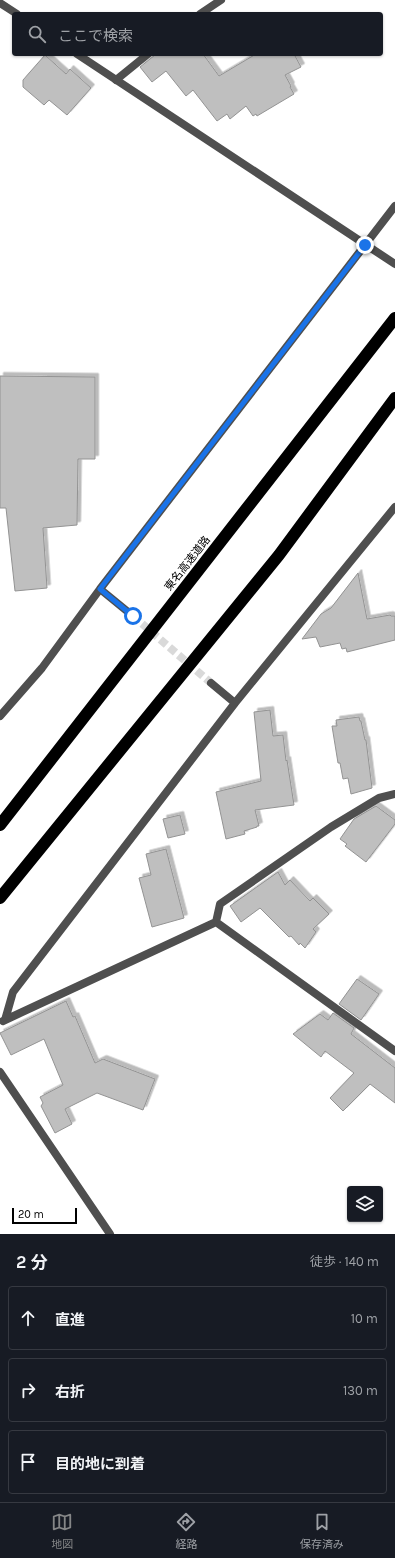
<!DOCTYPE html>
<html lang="ja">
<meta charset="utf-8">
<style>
:root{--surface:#171b24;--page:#242831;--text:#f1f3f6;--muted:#9ea1a6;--line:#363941;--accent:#858687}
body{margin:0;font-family:Karla,"Noto Sans JP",sans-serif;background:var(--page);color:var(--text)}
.controls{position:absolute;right:12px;bottom:12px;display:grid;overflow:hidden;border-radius:4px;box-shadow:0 1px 3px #0004}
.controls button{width:36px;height:36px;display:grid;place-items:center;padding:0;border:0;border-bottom:1px solid var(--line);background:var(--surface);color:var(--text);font:20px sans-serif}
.scale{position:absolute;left:12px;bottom:10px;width:65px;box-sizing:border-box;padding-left:4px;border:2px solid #000;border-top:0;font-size:11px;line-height:14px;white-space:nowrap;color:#000;-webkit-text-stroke:3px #fff;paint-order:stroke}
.stop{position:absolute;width:12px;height:12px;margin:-9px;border:3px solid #1a73e8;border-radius:50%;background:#fff}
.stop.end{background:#1a73e8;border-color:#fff;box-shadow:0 1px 4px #0008}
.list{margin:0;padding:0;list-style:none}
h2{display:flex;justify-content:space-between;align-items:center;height:52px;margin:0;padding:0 16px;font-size:17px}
h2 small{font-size:13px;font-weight:400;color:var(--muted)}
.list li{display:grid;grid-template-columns:26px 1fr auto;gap:12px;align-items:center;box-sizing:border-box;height:64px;margin:0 8px 8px;padding:0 8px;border:1px solid var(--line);border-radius:4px}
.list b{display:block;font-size:15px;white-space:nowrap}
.list em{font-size:13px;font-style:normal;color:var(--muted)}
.icon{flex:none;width:22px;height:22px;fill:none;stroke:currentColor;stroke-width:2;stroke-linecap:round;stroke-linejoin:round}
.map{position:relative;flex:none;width:395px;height:1234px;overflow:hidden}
.search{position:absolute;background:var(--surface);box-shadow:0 1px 3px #0004;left:12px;right:12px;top:12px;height:44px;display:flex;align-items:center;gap:10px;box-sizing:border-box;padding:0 14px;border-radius:4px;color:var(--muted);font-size:15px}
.sheet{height:268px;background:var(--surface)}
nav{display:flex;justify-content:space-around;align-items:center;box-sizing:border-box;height:56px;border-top:1px solid var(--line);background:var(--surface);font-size:11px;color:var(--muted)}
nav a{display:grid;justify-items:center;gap:2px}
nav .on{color:var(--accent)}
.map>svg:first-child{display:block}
.building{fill:#bfbfbf;stroke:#939393;filter:url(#shadow)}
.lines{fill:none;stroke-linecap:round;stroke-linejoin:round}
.minor-tunnel{stroke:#d9d9d9;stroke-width:8;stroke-dasharray:8 4;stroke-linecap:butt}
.minor{stroke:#4f4f4f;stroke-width:8}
.tertiary{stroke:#4f4f4f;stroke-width:8}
.motorway{stroke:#000;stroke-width:12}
.route{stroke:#1a73e8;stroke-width:5}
.labels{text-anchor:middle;stroke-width:3;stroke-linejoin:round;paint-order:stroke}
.street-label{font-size:11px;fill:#000;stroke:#fff}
</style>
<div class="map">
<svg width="395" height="1234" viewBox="0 0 395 1234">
<defs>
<filter id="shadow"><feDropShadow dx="3.5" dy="-3.5" stdDeviation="0" flood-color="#0004"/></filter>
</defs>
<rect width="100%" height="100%" fill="#fff"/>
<path class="building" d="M154,54H203L219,76L256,54H294L301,67L285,75L291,86L290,87L294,94L257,116L256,114L253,116L246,106L230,119L227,114L217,121L193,90L186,96L166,71L152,82L140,67L155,55Z
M45,55L66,74L70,69L91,88L67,115L49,100L44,105L23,87V80Z
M0,376L95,377V459H78L77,525L43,528L47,588L15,591L6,508H0Z
M358,573L367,619L390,615L391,616H395V640L347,652L346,648L342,649L340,643L320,647L316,637L302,639L321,614L331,608Z
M270,710L273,736L283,735L286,761L287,760L294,805L255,810L259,826H257V827L244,831L245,834L226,839L216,792L261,781L254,712Z
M359,717L360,721H361L365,740H366L372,788L351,794L348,778L343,779L340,763H338L332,726H337L336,720Z
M376,806L395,820V824L366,862L345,846L347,844L340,839L354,819Z
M180,815L185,834L168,838L163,819Z
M166,849L184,918L152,927L139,878L151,875L146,854Z
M278,872L285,885L290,880L310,901L313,898L329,914L313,929L316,932L305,948L300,943L299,945L291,936L289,937L260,908L241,922L230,906Z
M357,979L379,994L361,1020L339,1004Z
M66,1001L73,1017L75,1016L95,1063L103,1059L155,1079L143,1110L97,1093L65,1109L72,1124L55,1133L41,1106L43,1103L40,1097L63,1085L44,1039L11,1055L0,1033Z
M333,1013L354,1028L351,1034L395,1068V1103L370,1084L343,1111L330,1098L354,1073L325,1051L321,1057L293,1034L320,1014L328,1020Z"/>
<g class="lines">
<path class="minor-tunnel" d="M133,616L211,683"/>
<path class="minor" d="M200,14L221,0
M116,80L148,54
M100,589L133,616
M211,683L235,703
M0,716L42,668L100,589L395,206
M216,922L395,1051
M5,1020L13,992L235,703L395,507
M3,1021L216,922L220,904L331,827L379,798L395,794
M0,1072L110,1234"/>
<path class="tertiary" d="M0,3L17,14
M77,54L395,264"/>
<path class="motorway" d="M0,825L395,318
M0,898L279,555L395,398"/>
</g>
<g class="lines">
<path class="route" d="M133,616L100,589L365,245"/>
</g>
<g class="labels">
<g class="street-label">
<text transform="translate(187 563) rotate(-52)" y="4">東名高速道路</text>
</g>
</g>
</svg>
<div class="controls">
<button><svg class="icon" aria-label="layers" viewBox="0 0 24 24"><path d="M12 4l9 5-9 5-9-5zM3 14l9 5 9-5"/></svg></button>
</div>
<div class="scale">20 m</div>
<div class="stop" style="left:133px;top:616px"></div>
<div class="stop end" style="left:365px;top:245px"></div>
<div class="search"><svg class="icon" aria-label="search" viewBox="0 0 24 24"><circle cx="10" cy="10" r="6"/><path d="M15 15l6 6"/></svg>ここで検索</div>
</div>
<section class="sheet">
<h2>2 分<small>徒歩 · 140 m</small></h2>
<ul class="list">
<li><svg class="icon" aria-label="ahead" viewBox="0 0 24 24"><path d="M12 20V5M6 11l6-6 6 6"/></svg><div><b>直進</b></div><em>10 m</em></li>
<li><svg class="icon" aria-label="right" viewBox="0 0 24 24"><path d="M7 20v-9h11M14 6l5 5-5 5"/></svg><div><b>右折</b></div><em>130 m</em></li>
<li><svg class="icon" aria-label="arrive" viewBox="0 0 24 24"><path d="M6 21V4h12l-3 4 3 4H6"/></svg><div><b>目的地に到着</b></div></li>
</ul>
</section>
<nav>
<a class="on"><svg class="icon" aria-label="map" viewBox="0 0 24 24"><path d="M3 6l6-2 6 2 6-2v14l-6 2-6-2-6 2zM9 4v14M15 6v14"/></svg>地図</a>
<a><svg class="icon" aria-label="directions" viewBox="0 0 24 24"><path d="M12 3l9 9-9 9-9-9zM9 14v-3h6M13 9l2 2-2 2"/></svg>経路</a>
<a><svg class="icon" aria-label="saved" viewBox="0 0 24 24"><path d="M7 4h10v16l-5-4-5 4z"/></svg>保存済み</a>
</nav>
